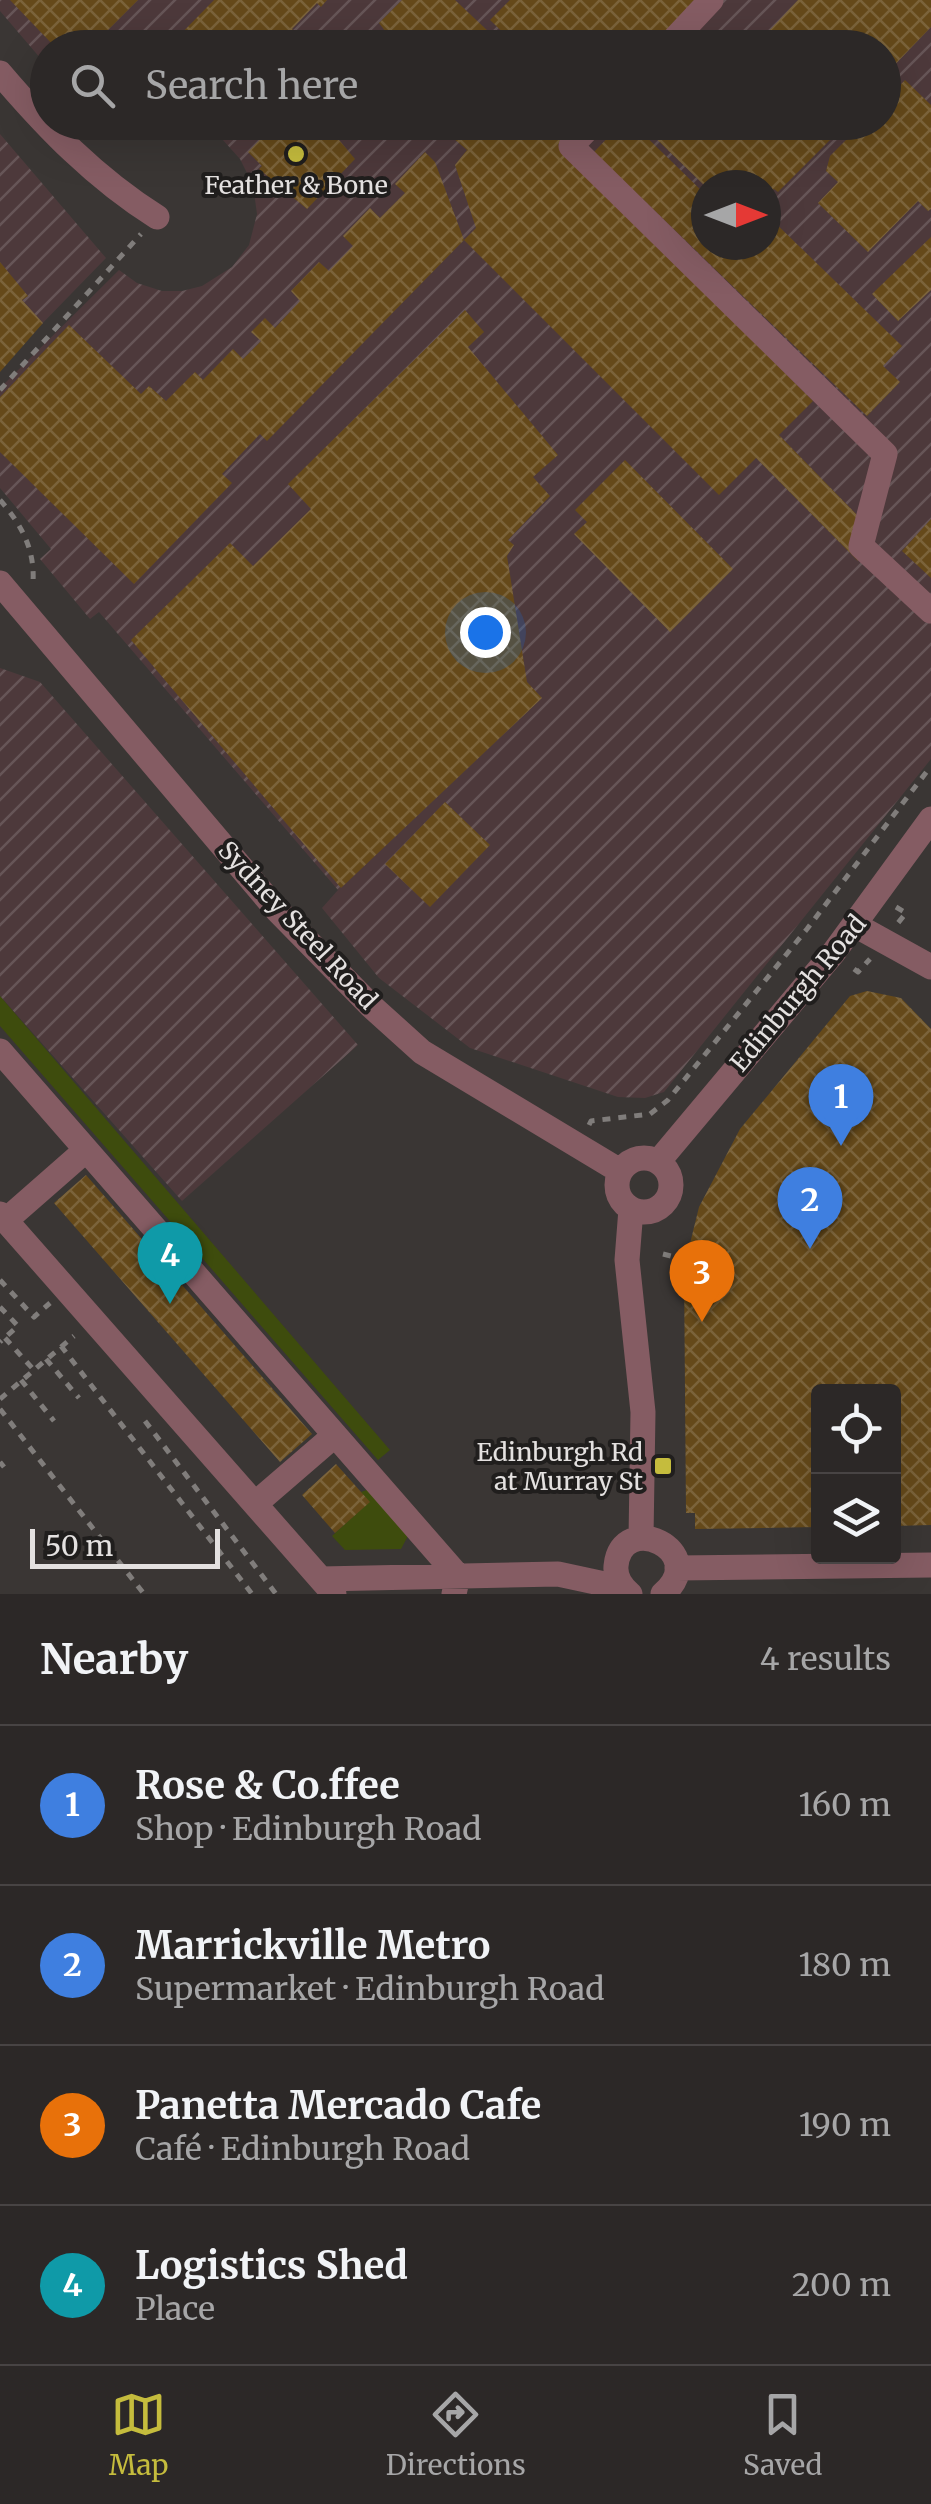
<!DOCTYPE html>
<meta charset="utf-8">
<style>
:root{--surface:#2c2827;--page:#34302f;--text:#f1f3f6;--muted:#a6a6a7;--line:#484444;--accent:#c5bc3d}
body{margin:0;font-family:Merriweather,serif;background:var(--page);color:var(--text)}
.controls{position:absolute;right:30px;bottom:30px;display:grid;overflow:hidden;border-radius:10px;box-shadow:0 10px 40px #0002}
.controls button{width:90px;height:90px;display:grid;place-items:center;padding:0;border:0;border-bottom:2px solid var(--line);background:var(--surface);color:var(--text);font:50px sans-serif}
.compass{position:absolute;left:691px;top:170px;width:90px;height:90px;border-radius:50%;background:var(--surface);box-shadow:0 10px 40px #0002;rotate:90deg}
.scale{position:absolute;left:30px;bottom:25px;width:190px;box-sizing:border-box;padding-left:10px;border:5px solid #e4e1e0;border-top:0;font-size:28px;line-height:35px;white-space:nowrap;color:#e4e1e0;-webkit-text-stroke:8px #201e1d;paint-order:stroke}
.you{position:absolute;left:485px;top:632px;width:35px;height:35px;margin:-25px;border:8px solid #fff;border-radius:50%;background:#1a73e8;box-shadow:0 0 0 15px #1a73e833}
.badge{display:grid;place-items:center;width:65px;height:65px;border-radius:50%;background:var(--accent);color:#fff;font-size:32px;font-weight:700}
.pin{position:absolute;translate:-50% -82px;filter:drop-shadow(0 2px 5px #0008)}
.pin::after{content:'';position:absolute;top:52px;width:35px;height:30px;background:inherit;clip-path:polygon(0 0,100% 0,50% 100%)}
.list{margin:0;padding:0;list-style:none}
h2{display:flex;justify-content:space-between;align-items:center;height:130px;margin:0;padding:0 40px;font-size:42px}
h2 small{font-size:32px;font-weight:400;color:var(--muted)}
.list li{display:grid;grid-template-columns:65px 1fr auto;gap:30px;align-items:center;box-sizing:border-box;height:160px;padding:0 40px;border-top:2px solid var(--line)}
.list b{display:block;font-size:38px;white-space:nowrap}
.list p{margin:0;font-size:32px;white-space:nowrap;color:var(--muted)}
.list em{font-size:32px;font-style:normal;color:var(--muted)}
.icon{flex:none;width:55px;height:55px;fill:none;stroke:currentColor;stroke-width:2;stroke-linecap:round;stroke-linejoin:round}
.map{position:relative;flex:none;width:931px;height:1594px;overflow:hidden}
.search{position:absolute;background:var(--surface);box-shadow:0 10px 40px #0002;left:30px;right:30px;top:30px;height:110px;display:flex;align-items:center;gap:25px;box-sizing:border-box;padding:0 35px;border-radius:55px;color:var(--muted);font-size:38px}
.sheet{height:770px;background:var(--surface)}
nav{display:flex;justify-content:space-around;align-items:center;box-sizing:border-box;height:140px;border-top:2px solid var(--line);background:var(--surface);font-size:28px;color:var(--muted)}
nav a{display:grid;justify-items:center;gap:5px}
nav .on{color:var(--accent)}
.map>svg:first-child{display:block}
.industrial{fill:url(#industrial-furrows);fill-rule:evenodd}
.green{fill:#3e4c0d}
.building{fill:url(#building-cross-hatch)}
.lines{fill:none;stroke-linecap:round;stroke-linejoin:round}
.path{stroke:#807d7b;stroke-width:5;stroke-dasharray:8 8;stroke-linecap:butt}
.minor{stroke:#855c63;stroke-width:25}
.poi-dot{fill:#c5bc3d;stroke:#201e1d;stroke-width:4}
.labels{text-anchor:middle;stroke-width:8;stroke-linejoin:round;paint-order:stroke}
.poi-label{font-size:25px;fill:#e4e1e0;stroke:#201e1d}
.street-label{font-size:25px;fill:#e4e1e0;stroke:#201e1d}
</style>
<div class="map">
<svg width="931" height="1594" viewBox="0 0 931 1594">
<defs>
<pattern id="industrial-furrows" width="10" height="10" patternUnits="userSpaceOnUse" patternTransform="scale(2.5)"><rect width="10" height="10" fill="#4d393b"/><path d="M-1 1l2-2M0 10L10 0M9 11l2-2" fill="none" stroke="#665557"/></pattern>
<pattern id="building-cross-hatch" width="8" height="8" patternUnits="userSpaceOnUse" patternTransform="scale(2.5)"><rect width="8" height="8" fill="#65491a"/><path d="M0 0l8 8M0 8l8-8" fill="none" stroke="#7b633b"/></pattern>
</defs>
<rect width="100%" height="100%" fill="#3a3634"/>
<path class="industrial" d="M0,0H931V759L664,1092L645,1098L618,1097L470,1048L379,978L322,908L338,890L99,612L90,619L40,559L51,549L0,488V388L119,270L137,283L162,291H182L202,286L232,267L249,245L257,214L253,185L240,159L222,139L181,123L884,122V48H48L47,66L0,11ZM706,185H766V245H706Z
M0,134L106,258L0,367Z
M0,668L40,682L358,1045L182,1201L0,996Z"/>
<path class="green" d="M0,996L390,1450L378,1460L0,1026Z
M370,1489L409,1534L401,1549L345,1550L332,1536L369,1502L361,1492Z"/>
<path class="building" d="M10,0H138L90,48H56Z
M214,0H327L321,7L317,3L292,29L301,37L290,48H167Z
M402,0H455L489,32L474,47L398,48L379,23Z
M510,0H695L650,48H519L490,20Z
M798,0H931V27L884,76V48H753Z
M905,80L931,105V209L928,211L918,201L868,252L818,203L838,182L826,171L830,156L864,122H884V102Z
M277,122H324L355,159L307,209L259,169L262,166L248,152Z
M470,122H579L558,145L813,401L779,435L861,519L858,561L756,458L719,495L464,240L476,228L455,165L467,150L453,138Z
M614,122H631L706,195V245H766V214L902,346L883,366L900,382L867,416L594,152L618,127Z
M651,122L678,126L837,122L842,128L778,192L774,189L766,198V185H704L645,128Z
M425,152L435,162L464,240L267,441L260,434L222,474L232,483L134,584L0,452V397L69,325L141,394L149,386L166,401L195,372L203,380L233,349L243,359L261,341L251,332L265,318L275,328L300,301L291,291L319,262L329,271L353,246L343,236L370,208L380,218L405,193L395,184Z
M931,237V290L898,321L872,294Z
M0,262L28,296L22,300L43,323L0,372Z
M465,310L484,332L468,347L558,455L533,477L550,496L508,540L514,545L507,556L527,682L542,698L341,888L131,640L230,543L253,566L311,509L288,484Z
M625,460L733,569L670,632L574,534L587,522L575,510Z
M931,519V578L902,551Z
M445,802L490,845L430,907L385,864Z
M867,991L901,998L931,1029V1525L894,1526V1392H818V1527L695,1529V1513H686L684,1268L699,1207L740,1129L850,996Z
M86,1175L312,1434L280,1462L54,1203Z
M336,1464L370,1502L335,1533L302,1495Z"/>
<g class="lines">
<path class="path" d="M0,390L141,234
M0,500C21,524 35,549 33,582
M896,907L906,913L898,923
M854,969L858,972L870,959
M589,1125L591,1121L650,1114L668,1100L807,929L931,766
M663,1254L686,1260
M0,1280L34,1317L50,1303
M0,1307L18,1326L0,1342
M5,1338L33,1369
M61,1346L252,1594
M46,1359L79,1398
M21,1380L54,1421
M0,1399L74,1336
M0,1409L144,1594
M145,1421L276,1594
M0,1462L4,1467"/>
<path class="minor" d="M666,48L711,0
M0,73C47,128 95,178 157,217
M594,122L571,146L885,454L861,546L931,611
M0,583L277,910L371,1006L422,1052L620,1171
M855,925L931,967
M0,1051L458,1576L454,1594
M617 1185a27 27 0 1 1 54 0a27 27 0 1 1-54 0Z
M658,1162L834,952L931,819
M631,1209L627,1260L643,1412L641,1538
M0,1214L334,1594
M6,1220L86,1150
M255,1504L335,1435
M677,1568L931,1565
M321,1579L558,1574L623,1588
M630,1594C621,1587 615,1578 616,1566C621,1509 712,1551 663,1594"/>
</g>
<g class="poi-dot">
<circle cx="296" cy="154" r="10"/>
<rect x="653" y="1456" width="20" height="20" rx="5"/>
</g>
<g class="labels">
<g class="poi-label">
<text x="296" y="194">Feather &amp; Bone</text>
<text x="643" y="1461" text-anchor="end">Edinburgh Rd<tspan x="643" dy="29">at Murray St</tspan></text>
</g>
<g class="street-label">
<text transform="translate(298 925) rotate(47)" y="9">Sydney Steel Road</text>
<text transform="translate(798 993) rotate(-50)" y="9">Edinburgh Road</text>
</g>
</g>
</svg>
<div class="controls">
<button><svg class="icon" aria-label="locate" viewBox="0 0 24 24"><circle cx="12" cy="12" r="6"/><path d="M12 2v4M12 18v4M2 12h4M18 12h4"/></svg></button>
<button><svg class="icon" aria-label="layers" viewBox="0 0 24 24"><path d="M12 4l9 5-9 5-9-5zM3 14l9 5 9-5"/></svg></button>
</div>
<svg class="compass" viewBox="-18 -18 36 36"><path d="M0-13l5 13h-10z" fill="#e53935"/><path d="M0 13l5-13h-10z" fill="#a6a6a7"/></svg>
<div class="scale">50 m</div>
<div class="you"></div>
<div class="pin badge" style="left:841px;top:1146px;background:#3f7fe0">1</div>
<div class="pin badge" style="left:810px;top:1249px;background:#3f7fe0">2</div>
<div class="pin badge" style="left:702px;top:1322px;background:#e8710a">3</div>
<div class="pin badge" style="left:170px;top:1304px;background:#0f9aa8">4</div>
<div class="search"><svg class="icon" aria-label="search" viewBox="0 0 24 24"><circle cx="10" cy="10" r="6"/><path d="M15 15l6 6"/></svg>Search here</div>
</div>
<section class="sheet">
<h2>Nearby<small>4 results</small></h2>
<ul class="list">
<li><span class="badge" style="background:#3f7fe0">1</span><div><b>Rose &amp; Co.ffee</b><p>Shop · Edinburgh Road</p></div><em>160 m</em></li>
<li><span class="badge" style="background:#3f7fe0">2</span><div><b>Marrickville Metro</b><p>Supermarket · Edinburgh Road</p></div><em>180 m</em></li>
<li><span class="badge" style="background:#e8710a">3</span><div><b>Panetta Mercado Cafe</b><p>Café · Edinburgh Road</p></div><em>190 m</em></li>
<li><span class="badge" style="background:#0f9aa8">4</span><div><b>Logistics Shed</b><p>Place</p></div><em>200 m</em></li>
</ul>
</section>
<nav>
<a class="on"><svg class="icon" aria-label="map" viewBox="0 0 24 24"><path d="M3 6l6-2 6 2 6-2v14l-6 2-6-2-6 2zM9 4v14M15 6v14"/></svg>Map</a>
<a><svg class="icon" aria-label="directions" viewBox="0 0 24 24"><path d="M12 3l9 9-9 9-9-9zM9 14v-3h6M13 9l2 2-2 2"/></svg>Directions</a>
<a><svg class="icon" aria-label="saved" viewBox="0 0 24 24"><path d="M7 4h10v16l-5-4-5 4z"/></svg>Saved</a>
</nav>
